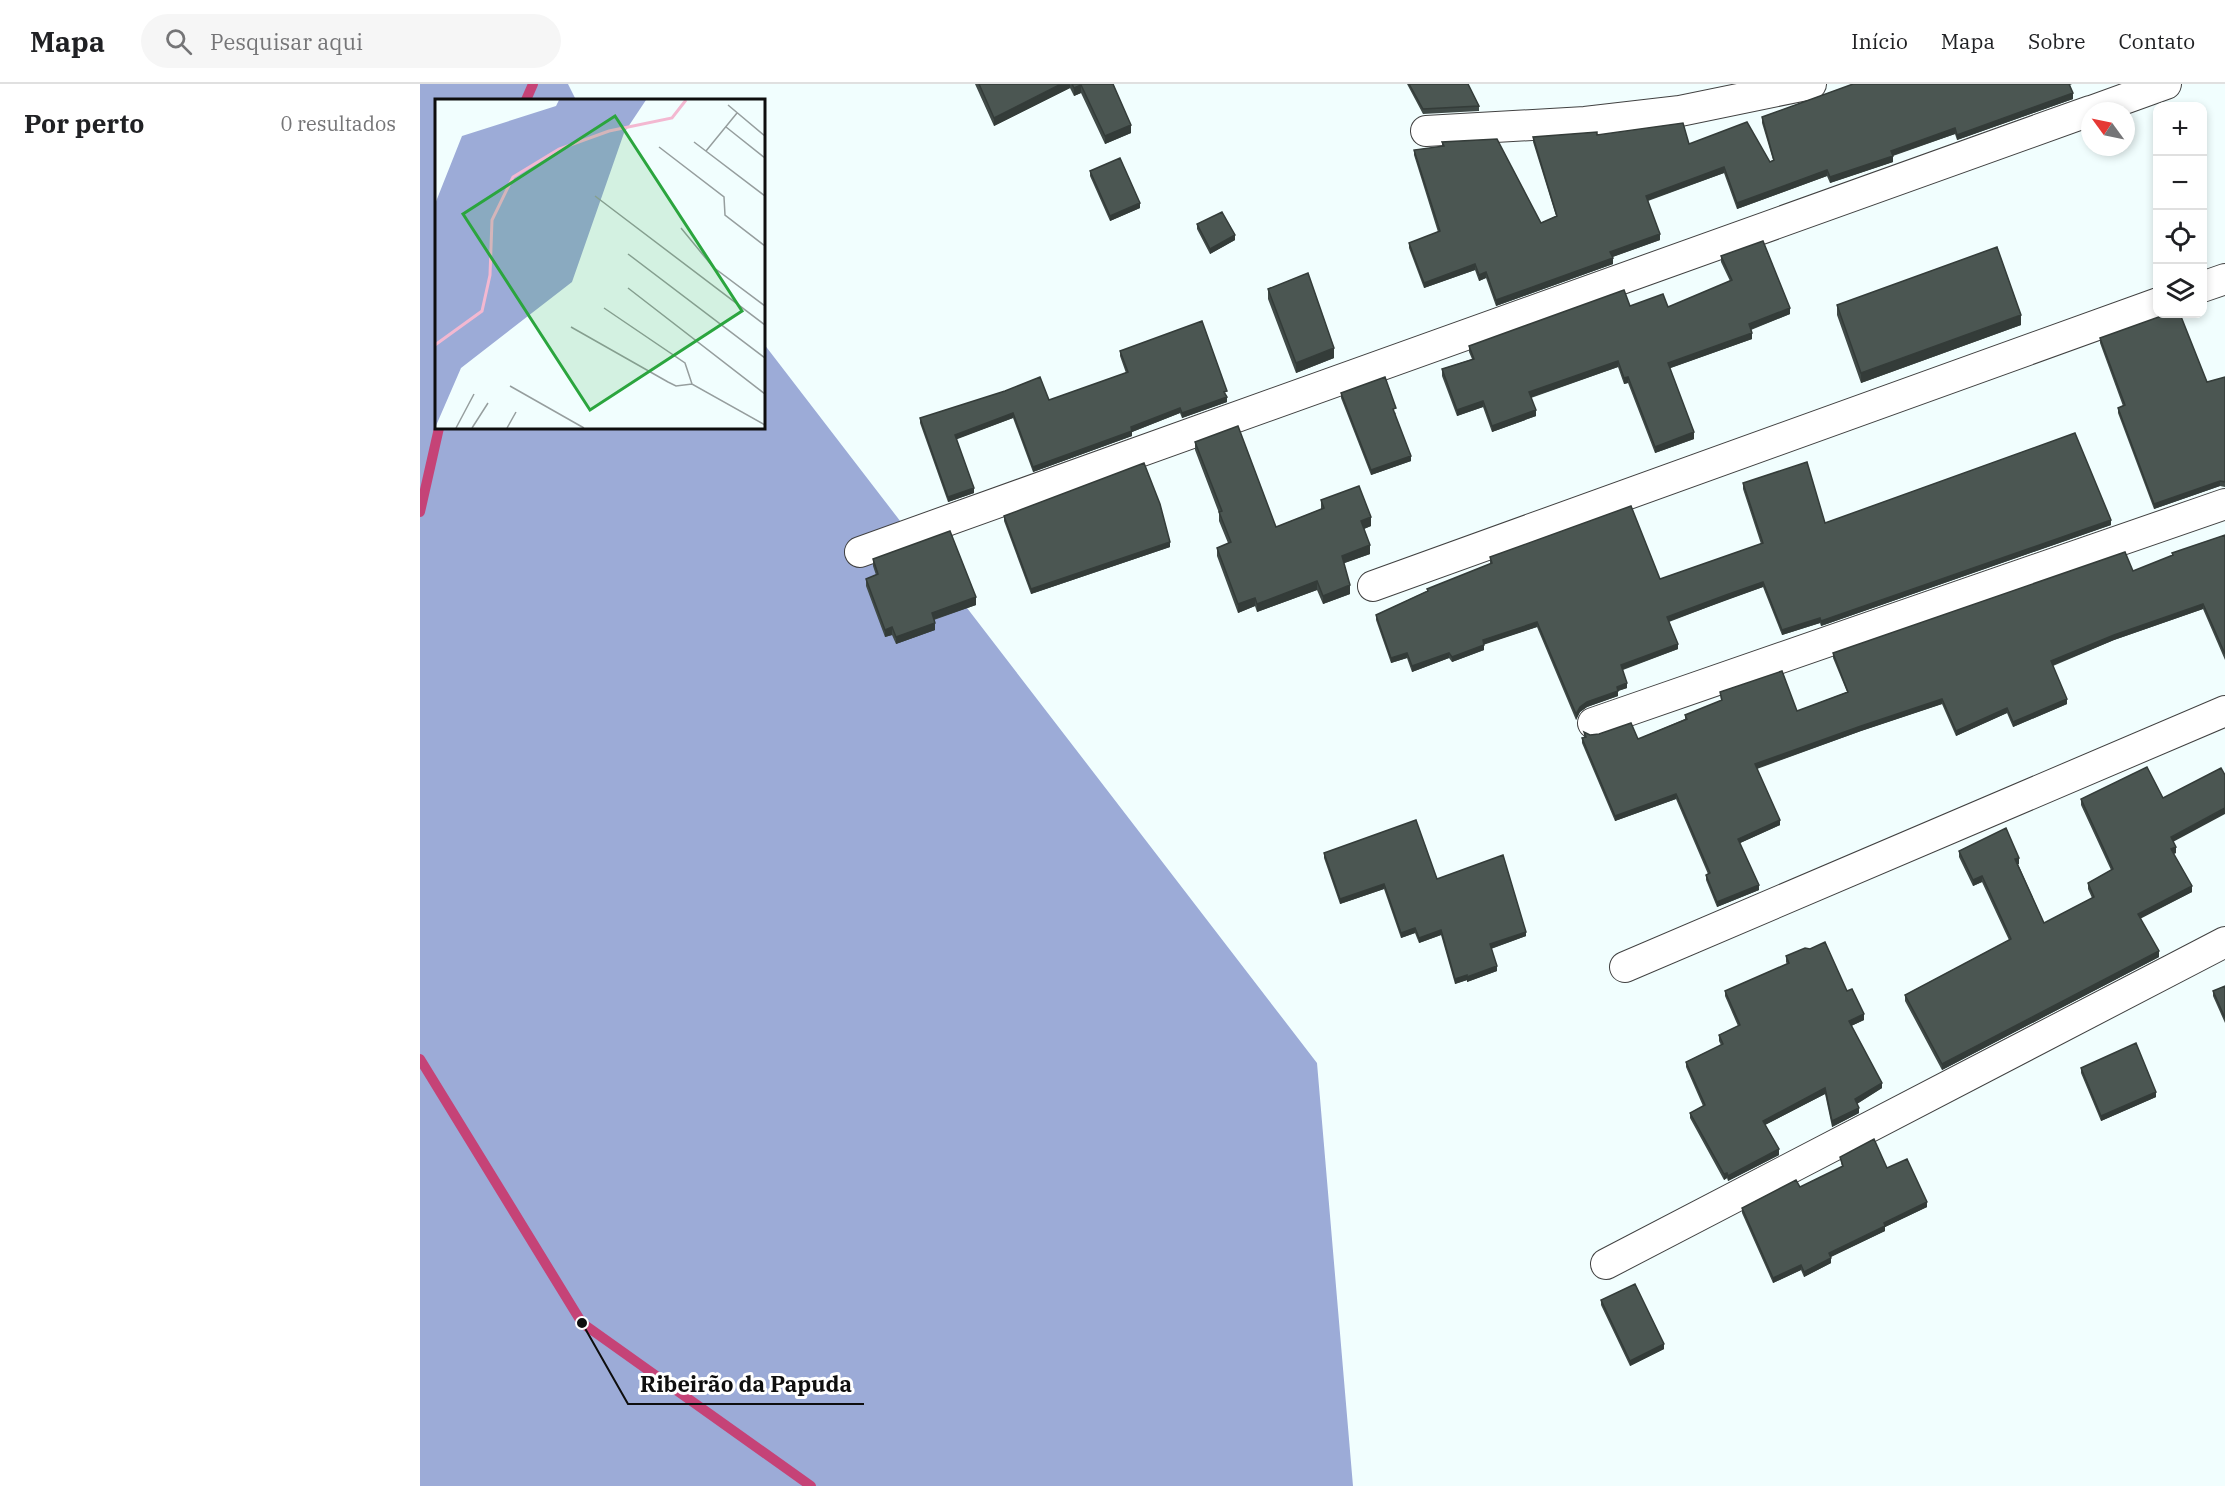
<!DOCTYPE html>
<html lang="pt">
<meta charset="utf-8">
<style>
:root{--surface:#fff;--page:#f6f6f6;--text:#202124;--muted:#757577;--line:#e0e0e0}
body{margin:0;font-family:"IBM Plex Serif",serif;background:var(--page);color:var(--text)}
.controls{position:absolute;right:18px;top:18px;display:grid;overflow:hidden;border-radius:12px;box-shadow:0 3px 9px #0003}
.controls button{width:54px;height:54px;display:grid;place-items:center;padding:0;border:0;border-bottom:2px solid var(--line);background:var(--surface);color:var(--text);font:30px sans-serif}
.compass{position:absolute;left:1661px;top:18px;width:54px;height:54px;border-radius:50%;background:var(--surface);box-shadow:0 3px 9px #0003;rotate:303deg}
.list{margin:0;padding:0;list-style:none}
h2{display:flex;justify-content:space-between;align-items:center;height:78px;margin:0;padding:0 24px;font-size:26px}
h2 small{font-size:20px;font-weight:400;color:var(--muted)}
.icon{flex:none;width:33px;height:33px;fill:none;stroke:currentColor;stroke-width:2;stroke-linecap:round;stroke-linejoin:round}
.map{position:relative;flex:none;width:1805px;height:1402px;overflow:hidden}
header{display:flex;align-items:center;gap:36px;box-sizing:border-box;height:84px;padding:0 30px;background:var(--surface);border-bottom:2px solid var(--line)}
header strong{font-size:28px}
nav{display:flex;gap:33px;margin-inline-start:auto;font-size:21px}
.search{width:420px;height:54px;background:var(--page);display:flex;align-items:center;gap:15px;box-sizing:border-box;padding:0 21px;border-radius:33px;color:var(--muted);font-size:22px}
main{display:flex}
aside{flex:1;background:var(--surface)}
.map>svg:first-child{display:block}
.forest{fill:#9cabd7}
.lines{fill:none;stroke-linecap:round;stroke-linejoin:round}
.stream{stroke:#c54377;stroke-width:10}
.minor-casing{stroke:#414141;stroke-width:32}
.minor{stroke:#fff;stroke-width:30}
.wall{fill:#404a47}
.shaded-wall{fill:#343c39}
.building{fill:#4b5652;stroke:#343c39;stroke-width:1.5}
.inset-river{fill:none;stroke:#f3b8d1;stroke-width:3}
.inset-road{fill:none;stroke:#969e9e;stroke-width:1.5}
.view{fill:#2ba53e;fill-opacity:0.15;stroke:#2ba53e;stroke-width:3}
.inset-edge{fill:none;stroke:#0e0e0e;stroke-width:3}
.leader{fill:none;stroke:#0e0e0e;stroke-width:2}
.callout-dot{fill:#0e0e0e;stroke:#fff;stroke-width:2}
.callout-label{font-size:22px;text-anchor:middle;font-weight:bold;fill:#0e0e0e;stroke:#fff;stroke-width:6;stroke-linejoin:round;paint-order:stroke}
</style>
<header>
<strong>Mapa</strong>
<div class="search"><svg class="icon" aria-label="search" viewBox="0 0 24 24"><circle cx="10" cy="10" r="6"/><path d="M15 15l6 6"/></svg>Pesquisar aqui</div>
<nav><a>Início</a><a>Mapa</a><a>Sobre</a><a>Contato</a></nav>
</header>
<main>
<aside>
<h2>Por perto<small>0 resultados</small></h2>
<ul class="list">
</ul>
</aside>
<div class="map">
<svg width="1805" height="1402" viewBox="0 0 1805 1402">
<rect width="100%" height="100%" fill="#f1fefe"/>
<path class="forest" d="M0,0H148L156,16H16V344H344V260L897,979L933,1402H0Z"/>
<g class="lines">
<path class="stream" d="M106,16L113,0
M0,428L19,344
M0,975L162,1239L391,1402"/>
<g class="minor-casing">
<path id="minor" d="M1671,27L1746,0
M1006,47L1165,38L1260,27L1391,0
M1782,203L1805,195
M440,468L1670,27
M953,502L1738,219
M1173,639L1805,420
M1205,883L1805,627
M1186,1180L1805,858"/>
</g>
<use href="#minor" class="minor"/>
</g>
<path class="wall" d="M555,0H693L711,49L685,60L661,9L654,12L650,4L574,42Z
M987,0H1048L1059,22V27L1003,30Z
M1433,0H1652L1650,1L1653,15L1537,56L1535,50L1473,72V78L1410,99L1407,92L1317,125L1304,89L1228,117L1240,156L1192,173L1193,180L1076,222L1066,194L1059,197L1055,186L1004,204L989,164V159L1018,148L994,71V66L1022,63V58L1121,139L1136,132L1113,58V53L1177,51L1269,60L1350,78L1353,76L1342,39V33Z
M670,87L720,124L690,137L670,92Z
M777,140L815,156L790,170L777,145Z
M1301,172L1370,230L1331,246L1332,255L1250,284L1274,355L1235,369L1208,299L1204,300L1198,283L1111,314L1116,332L1072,348L1063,323L1037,332L1022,292V285L1052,275L1049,268V262L1210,222L1248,223L1310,197L1301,178Z
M848,205L914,274L876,289L848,215Z
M1417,221L1601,241L1441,299L1417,231Z
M1680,254L1787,298L1805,293V403L1800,402L1734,425L1698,329V324L1703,322L1680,259Z
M700,267L807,312H806L807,318L762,334L760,329L712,348V352L613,388L593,334L536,355L554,409L528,418L500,339V334L629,316L706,289L700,272Z
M921,309L976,329L975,330L991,377L951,391L921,314Z
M775,358L856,443L901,425V416L951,442L944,445L950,470L924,479L930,510L903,520L897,506L837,528L835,522L818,529L797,472V464L808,459L799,437V429L775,366Z
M1323,399L1405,439L1691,441L1401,542L1400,539L1362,551L1343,503L1306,516L1249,538L1258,565L1203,586L1207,604L1198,607V612L1167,623L1160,628L1156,636L1117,543L1064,560V566L1032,578L1029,574L992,588L987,574L971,579L956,536V531L1007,507V505L1070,480V473L1240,495L1341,460L1323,405Z
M584,432L750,463L611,510L584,437Z
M1805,451V576L1783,525L1694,556L1633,582L1647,620L1593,643L1587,629L1536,652L1522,620L1441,647L1337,685L1360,741L1320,759L1339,806L1297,823L1286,796V791L1288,790L1256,715L1195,737L1162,659V654L1164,653V648L1170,651L1218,655L1265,635V631L1301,617L1300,608L1377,627L1427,608L1413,574V569L1713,487L1752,472V469Z
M453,475L556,521L514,536L515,546L476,560L472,551L465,553L446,502V495L456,491L453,482Z
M1743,714L1756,769L1753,770L1772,808L1720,834L1739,873L1522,986L1485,917V911L1589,856L1562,798L1553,802L1539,773V767L1599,780H1598L1624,839L1672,814L1668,805V799L1691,786L1661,721V715Z
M904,769L1017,795L1106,852L1071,865L1077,887L1047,898V896L1035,900L1021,851L999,859L995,849L981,854L964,805L920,820L904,774Z
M1366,872L1427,907L1444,936L1431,942L1462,1004L1437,1020L1439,1029L1412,1043L1405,1010L1345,1041L1359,1071L1308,1097L1307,1094L1304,1096L1270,1034V1029L1283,1022L1266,983V978L1301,961L1299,957V951L1318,942L1305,912V907L1367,880L1366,878Z
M1805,902V939L1793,912V907Z
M1661,984L1736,1013L1681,1037L1661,989Z
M1420,1073L1467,1084L1507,1123L1465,1143V1147L1410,1173L1411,1179L1384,1193L1381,1186L1353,1199L1322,1129V1124L1380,1103L1422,1083Z
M1181,1216L1244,1265L1210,1282L1181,1221Z"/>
<path class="shaded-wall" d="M641,0H650V4L574,42V34Z
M661,1V9L654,12V4Z
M1653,9V15L1537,56V51Z
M711,41V49L685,60V52Z
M1535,44V50L1471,72V67Z
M1473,72V78L1410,99V93Z
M1304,83V89L1226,117V112Z
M1407,86V92L1317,125V119Z
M720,119V124L690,137V132Z
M1240,150V156L1190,174V168Z
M815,151V156L790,170V165Z
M1193,174V180L1076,222V216Z
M1055,180V186L1004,204V199Z
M1066,188V194L1059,197V191Z
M1370,224V230L1329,246V240Z
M1601,231V241L1441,299V289Z
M1332,249V255L1248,285V279Z
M914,264V274L876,289V279Z
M1198,277V283L1109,314V308Z
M1208,293V299L1204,300V294Z
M807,313V318L762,334V329Z
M1063,317V323L1037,332V326Z
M760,324V329L712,348V352L613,388V383Z
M1116,326V332L1072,348V342Z
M593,329V334L535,356V351Z
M1274,348V355L1235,369V363Z
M991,372V377L951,391V386Z
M1800,397V402L1734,425V420Z
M554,404V409L528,418V413Z
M951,433V442L941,446V437Z
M1691,436V441L1401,542V537Z
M750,458V463L611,510V505Z
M950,461V470L922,480V472Z
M897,497V506L837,528V520Z
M1343,498V503L1247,538V533Z
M930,501V510L903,520V512Z
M556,513V521L512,536V529Z
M835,514V522L818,529V520Z
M1783,520V525L1694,556L1631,582V577L1694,551Z
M1400,534V539L1362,551V546Z
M1117,538V543L1063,561V556Z
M515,539V546L476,560V553Z
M472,543V551L465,553V546Z
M1258,560V565L1201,586V581Z
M1064,561V566L1032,578V573Z
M987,569V574L971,579V574Z
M1029,569V574L992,588V582Z
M1207,599V604L1198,607V612L1167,623L1160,628L1156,636V630L1160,623L1167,618L1197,603Z
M1522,615V620L1441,647L1335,685V680L1441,642Z
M1647,615V620L1593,643V638Z
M1587,624V629L1536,652V647Z
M1256,710V715L1195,737V732Z
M1805,724V730L1751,759V753Z
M1360,736V741L1318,760V755Z
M1756,763V769L1751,771V765Z
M1599,774V780L1595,781V775Z
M1562,792V798L1553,802V796Z
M964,800V805L920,820V815Z
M1339,801V806L1297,823V818Z
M1772,802V808L1718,836V830Z
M995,844V849L981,854V849Z
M1021,846V851L999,859V854Z
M1106,848V852L1070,865V860Z
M1739,867V873L1522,986V980Z
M1077,882V887L1047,898V893Z
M1047,891V896L1035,900V895Z
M1444,930V936L1429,943V937Z
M1462,999V1004L1435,1021V1015Z
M1405,1004V1010L1343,1042V1037Z
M1736,1008V1013L1681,1037V1032Z
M1439,1024V1029L1412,1043V1037Z
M1359,1065V1071L1308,1097V1092Z
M1307,1089V1094L1304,1096V1090Z
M1507,1118V1123L1465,1143V1147L1409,1174V1169L1464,1139Z
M1411,1174V1179L1384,1193V1188Z
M1381,1181V1186L1353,1199V1194Z
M1244,1260V1265L1210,1282V1277Z"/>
<path class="building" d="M559,0H641L574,34Z
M652,0H693L711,41L685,52L661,1L654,4Z
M989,0H1048L1059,22L1003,25Z
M1433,0H1649L1653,9L1537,51L1535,44L1471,67L1473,72L1410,93L1407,86L1317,119L1304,83L1226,112L1240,150L1190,168L1193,174L1076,216L1066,188L1059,191L1055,180L1004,199L989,159L1020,147L994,66L1024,62L1022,58L1077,55L1121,139L1137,132L1113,53L1177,48V51L1263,39L1269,60L1327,38L1350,78L1354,76L1342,33Z
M700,74L720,119L690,132L670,87Z
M802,128L815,151L790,165L777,140Z
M1343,157L1370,224L1329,240L1332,249L1248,279L1274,348L1235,363L1208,293L1204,294L1198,277L1109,308L1116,326L1072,342L1063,317L1037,326L1022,285L1054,275L1049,262L1204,206L1210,222L1243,210L1248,223L1312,196L1301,172Z
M1577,163L1601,231L1441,289L1417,221Z
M888,189L914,264L876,279L848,205Z
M1747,230H1760L1787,298L1805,293V398L1800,397L1734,420L1698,324L1705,321L1680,254Z
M782,237L807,307L804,308L807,313L762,329L760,324L711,343L712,347L613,383L593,329L535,351L554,404L528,413L500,334L585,307L620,293L629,316L708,288L700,267Z
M965,293L976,324L973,325L991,372L951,386L921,309Z
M818,342L856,443L904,424L901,416L939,402L951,433L941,437L950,461L922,472L930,501L903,512L897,497L837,520L835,514L818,520L797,464L811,458L799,428L802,427L775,358Z
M1655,349L1691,436L1401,537L1400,534L1362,546L1343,498L1306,511L1247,533L1258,560L1201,581L1207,599L1197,603L1198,607L1167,618L1160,623L1156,630L1117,538L1063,556L1064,561L1032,573L1029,569L992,582L987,569L971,574L956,531L1008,507L1007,505L1072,479L1070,473L1211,422L1240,495L1343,459L1323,399L1387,378L1405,439Z
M724,379L740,420L750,458L611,505L584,432Z
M530,447L556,513L512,529L515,539L476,553L472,543L465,546L446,495L458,490L453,475Z
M1805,451V570L1783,520L1694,551L1631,577L1647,615L1593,638L1587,624L1536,647L1522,615L1441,642L1335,680L1360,736L1318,755L1339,801L1297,818L1286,791L1290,789L1256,710L1195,732L1162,654L1166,653L1164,648L1170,651L1179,650L1211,639L1218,655L1267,635L1265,631L1302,616L1300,608L1362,587L1377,627L1428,608L1413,569L1705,468L1713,487L1753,471L1752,469Z
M1727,683L1743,714L1801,684L1805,691V724L1751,753L1756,763L1751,765L1772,802L1718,830L1739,867L1522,980L1485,911L1591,855L1562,792L1553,796L1539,767L1586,744L1599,774L1595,775L1624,839L1674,813L1668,799L1693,785L1661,715Z
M996,736L1017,795L1083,771L1106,848L1070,860L1077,882L1047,893V891L1035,895L1021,846L999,854L995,844L981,849L964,800L920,815L904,769Z
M1405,858L1427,907L1432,905L1444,930L1429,937L1462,999L1435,1015L1439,1024L1412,1037L1405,1004L1343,1037L1359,1065L1308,1092L1307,1089L1304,1090L1270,1029L1285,1021L1266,978L1303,960L1299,951L1320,941L1305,907L1369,879L1366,872L1385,864L1390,865Z
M1805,902V934L1793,907Z
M1716,959L1736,1008L1681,1032L1661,984Z
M1454,1055L1467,1084L1487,1075L1507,1118L1464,1139L1465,1142L1409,1169L1411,1174L1384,1188L1381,1181L1353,1194L1322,1124L1376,1096L1380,1103L1423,1082L1420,1073Z
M1215,1200L1244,1260L1210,1277L1181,1216Z"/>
<g transform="translate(15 15)">
<rect width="330" height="330" fill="#f1fefe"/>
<path d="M124,1H211L189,34L137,183L26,269L0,329V105L27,37L121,7Z" fill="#9cabd7"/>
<path class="inset-river" d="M0,246L47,212L55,176L57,121L78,78L124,50L174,32L237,19L251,1"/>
<path class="inset-road" d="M293,6L330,37M291,28L330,59M259,43L330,97M224,48L289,98L290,116L330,147M271,52L302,14M160,97L330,226M246,129L278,168L330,207M193,155L330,259M193,189L330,295M169,209L250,264L257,285M136,228L233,283L241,287L257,285L330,326M75,287L149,329M21,329L39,295M37,329L53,304M72,329L81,313"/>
<path class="view" d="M180,17L307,212L155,311L28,115Z"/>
<rect width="330" height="330" class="inset-edge"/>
</g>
<path class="leader" d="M162 1239L208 1320H444"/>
<circle class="callout-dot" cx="162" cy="1239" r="6"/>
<g class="callout-label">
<text x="326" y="1308">Ribeirão da Papuda</text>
</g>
</svg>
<div class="controls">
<button>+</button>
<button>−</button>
<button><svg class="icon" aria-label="locate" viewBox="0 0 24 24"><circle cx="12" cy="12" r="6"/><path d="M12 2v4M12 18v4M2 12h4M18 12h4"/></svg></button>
<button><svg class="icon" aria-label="layers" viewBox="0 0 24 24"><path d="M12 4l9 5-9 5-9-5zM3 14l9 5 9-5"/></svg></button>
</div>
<svg class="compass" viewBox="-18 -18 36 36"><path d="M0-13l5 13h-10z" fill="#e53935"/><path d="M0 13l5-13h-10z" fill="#757577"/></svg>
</div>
</main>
